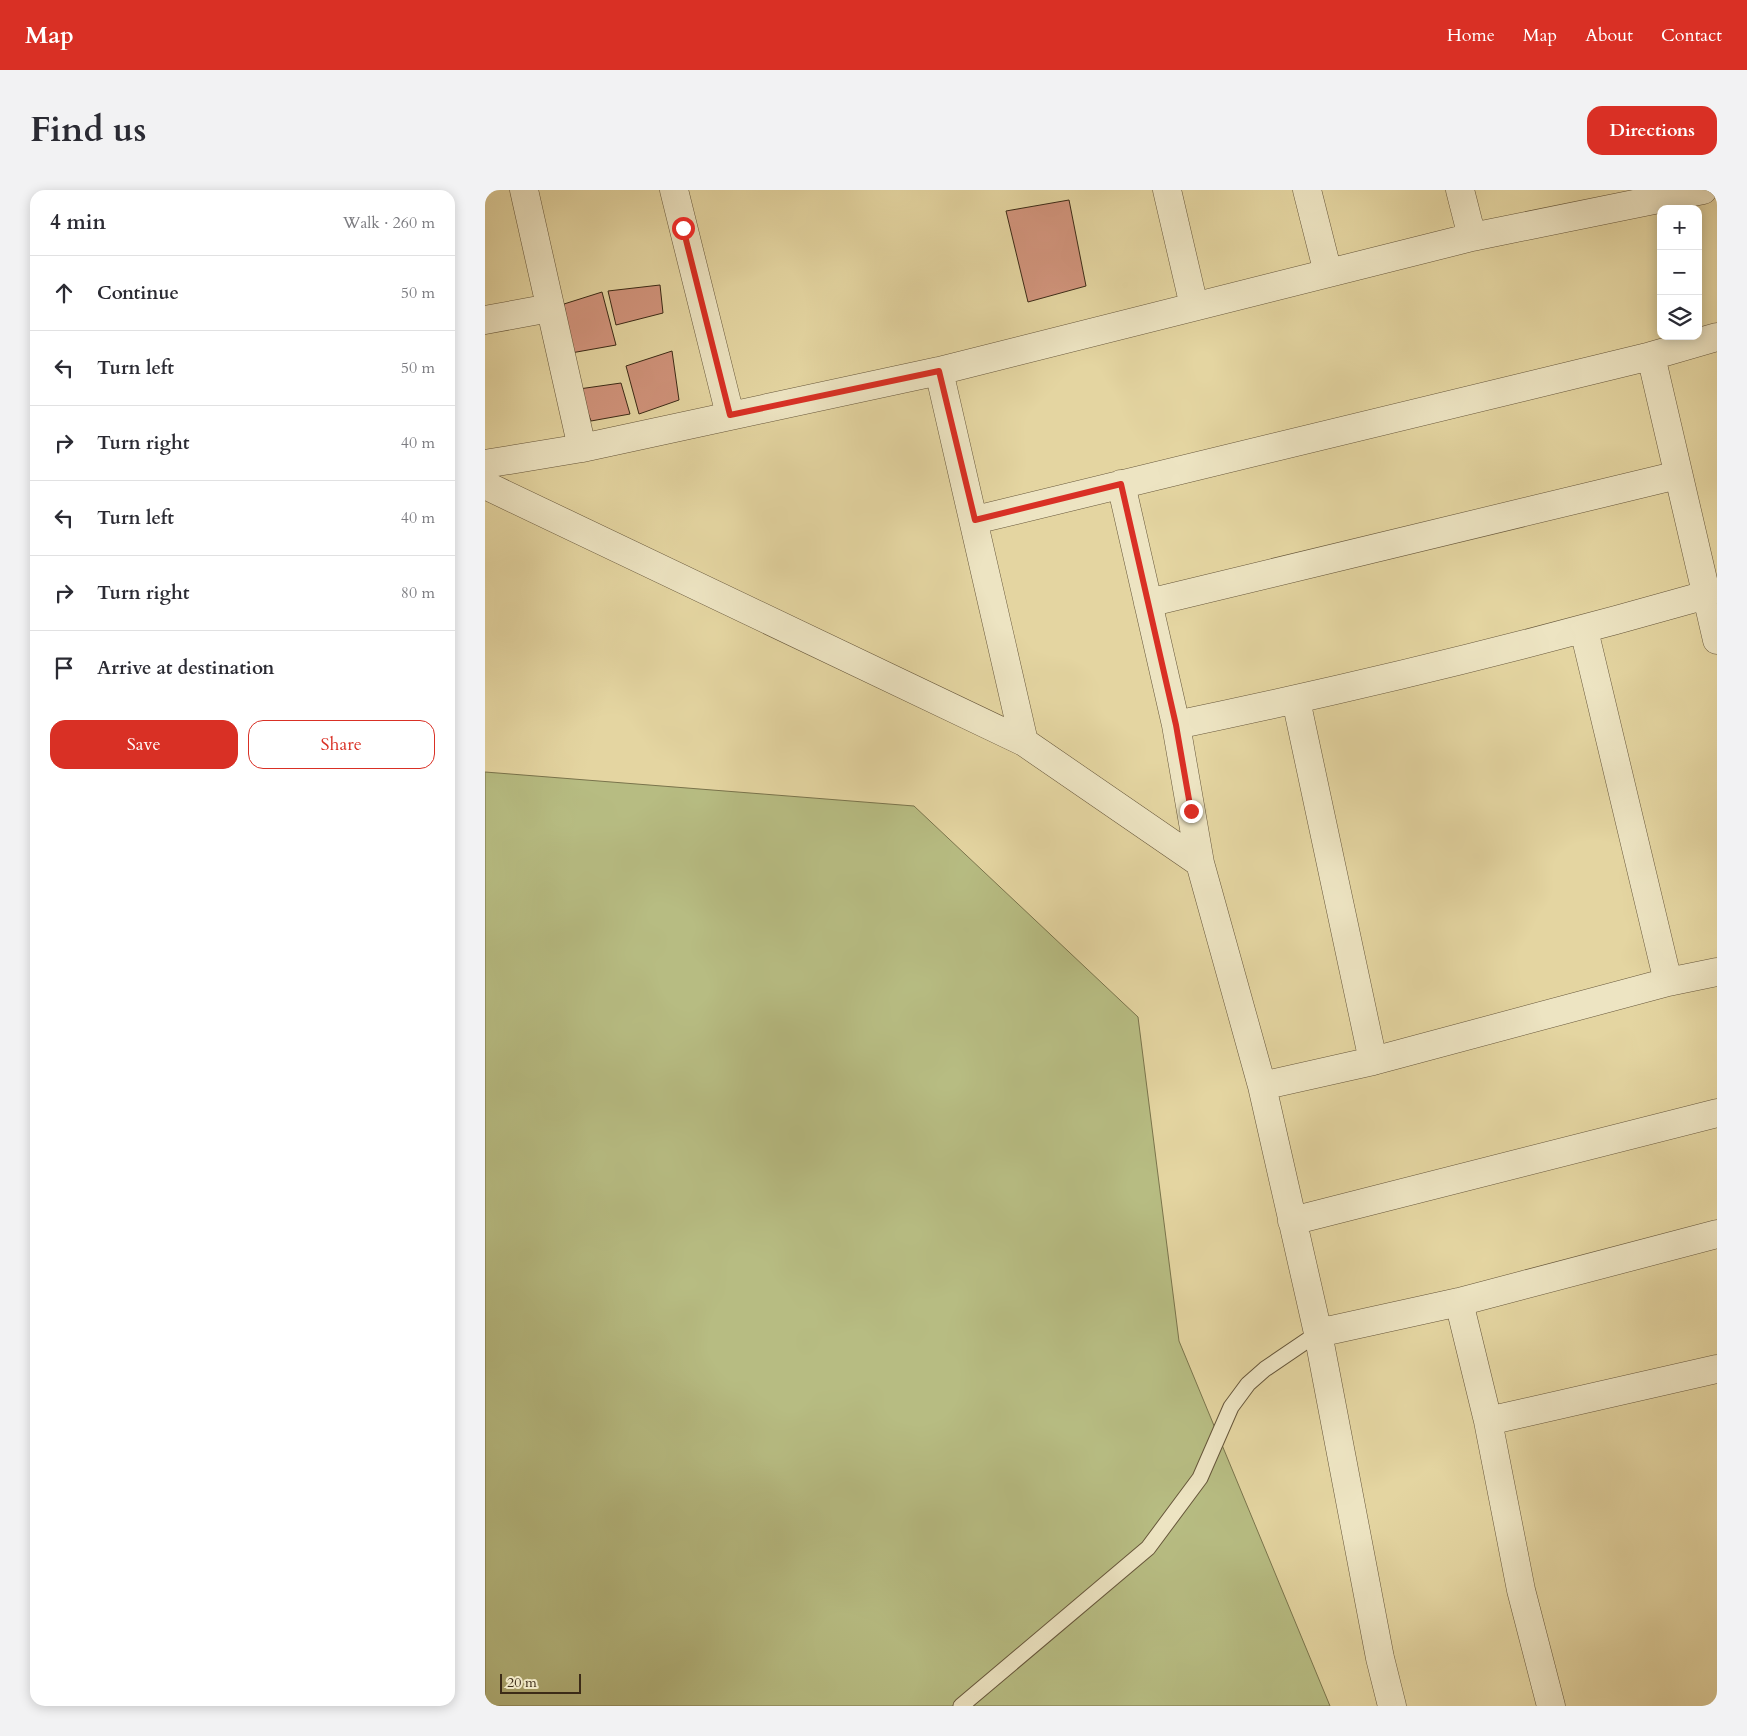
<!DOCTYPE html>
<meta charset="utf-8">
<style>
:root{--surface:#fff;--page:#f2f2f3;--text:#2b2b33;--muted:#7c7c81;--line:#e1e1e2;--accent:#d93025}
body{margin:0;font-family:Cardo,serif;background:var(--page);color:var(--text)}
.controls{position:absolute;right:15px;top:15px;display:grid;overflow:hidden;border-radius:10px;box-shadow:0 2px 12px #0003}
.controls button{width:45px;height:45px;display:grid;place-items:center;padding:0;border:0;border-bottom:1px solid var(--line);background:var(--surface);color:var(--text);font:25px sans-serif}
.scale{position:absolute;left:15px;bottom:12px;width:81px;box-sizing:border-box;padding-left:5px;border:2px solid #3c2b17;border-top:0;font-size:14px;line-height:18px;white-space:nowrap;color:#3c2b17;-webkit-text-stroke:4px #ede4c2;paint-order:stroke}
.stop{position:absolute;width:15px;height:15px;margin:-11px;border:4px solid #d93025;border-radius:50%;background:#fff}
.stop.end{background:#d93025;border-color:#fff;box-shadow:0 1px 5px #0008}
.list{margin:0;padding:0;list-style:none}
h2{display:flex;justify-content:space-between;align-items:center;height:65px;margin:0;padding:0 20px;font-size:21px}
h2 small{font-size:16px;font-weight:400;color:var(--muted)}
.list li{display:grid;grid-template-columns:32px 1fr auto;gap:15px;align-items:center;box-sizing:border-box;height:75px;padding:0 20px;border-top:1px solid var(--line)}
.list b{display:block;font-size:19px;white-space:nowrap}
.list em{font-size:16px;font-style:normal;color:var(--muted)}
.actions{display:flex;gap:10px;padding:15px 20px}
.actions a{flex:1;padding:11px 0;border:1px solid var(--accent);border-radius:15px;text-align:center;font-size:18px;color:var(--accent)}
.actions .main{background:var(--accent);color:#fff}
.icon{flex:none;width:28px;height:28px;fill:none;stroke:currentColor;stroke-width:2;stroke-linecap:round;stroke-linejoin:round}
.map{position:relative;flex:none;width:1232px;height:1516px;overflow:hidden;border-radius:15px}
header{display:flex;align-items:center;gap:30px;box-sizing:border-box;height:70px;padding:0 25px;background:var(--accent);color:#fff}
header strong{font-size:24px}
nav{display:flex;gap:28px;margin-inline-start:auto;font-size:18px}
.intro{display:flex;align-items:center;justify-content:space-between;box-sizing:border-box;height:120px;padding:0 30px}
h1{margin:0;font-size:35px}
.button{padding:12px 22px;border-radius:15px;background:var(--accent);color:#fff;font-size:18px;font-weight:700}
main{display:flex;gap:30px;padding:0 30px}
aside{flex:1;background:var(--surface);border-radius:15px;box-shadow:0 2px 12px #0003}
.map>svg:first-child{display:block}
.green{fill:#b7bc82;stroke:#7a744c}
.building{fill:#d1947c;stroke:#3c2b17}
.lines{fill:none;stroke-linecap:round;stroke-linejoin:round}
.service-casing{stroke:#66563a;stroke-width:17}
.minor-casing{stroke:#66563a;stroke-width:29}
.service{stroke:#ede4c2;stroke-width:15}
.minor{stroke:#ede4c2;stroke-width:28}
.route{stroke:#d93025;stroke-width:6}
</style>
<header>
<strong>Map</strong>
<nav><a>Home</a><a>Map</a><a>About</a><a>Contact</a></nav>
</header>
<div class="intro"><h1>Find us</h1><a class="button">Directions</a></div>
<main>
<aside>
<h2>4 min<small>Walk · 260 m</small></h2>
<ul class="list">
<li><svg class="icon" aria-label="ahead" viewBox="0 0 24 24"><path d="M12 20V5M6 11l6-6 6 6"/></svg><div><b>Continue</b></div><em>50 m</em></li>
<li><svg class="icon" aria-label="left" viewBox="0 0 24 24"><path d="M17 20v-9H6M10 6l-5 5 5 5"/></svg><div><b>Turn left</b></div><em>50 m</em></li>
<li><svg class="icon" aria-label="right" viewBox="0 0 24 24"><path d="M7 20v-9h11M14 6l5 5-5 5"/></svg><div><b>Turn right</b></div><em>40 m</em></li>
<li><svg class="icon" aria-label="left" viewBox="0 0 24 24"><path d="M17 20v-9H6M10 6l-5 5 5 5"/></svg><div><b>Turn left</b></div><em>40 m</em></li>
<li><svg class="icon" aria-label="right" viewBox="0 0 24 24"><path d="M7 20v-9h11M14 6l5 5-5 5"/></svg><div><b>Turn right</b></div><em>80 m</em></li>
<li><svg class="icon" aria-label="arrive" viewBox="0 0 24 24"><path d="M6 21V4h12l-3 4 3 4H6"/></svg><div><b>Arrive at destination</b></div></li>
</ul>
<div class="actions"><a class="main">Save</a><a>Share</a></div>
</aside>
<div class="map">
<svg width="1232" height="1516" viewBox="0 0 1232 1516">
<rect width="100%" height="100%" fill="#e4d5a1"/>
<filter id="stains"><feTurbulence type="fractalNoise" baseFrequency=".004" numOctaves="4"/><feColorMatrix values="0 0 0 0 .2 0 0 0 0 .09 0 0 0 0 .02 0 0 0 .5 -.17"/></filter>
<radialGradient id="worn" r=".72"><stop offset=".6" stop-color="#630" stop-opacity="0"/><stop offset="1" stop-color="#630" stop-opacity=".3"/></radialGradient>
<path class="green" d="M0,582L429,616L653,827L694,1151L845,1516H0Z"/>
<path class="building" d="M584,10L601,96L543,112L521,21Z
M175,95L178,123L131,135L123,101Z
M117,102L131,155L86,163L79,114Z
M187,161L194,210L154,224L141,176Z
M136,193L145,224L106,231L94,199Z"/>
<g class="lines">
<g class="service-casing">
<path id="service" d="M476,1516L663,1358L715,1288L746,1217L763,1194L780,1179L833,1143"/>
</g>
<g class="minor-casing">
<path id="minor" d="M39,0L97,258
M189,0L245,225
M682,0L709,116
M822,0L843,83
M975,0L987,47
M0,130L65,118
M1166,166L1232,450
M454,181L539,552
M0,274L97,258L454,181L987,47L1218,0
M636,294L691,535L715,673
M0,295L539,552L715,673L777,896L833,1143L895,1468L907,1516
M490,330L1166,166L1232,147
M663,413L1193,285
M1099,440L1183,792
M811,510L888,871
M691,535C869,498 1046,455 1221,405
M777,896L888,871L1183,792L1232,782
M807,1031L1232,923
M974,1112L1003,1231L1036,1400L1066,1516
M833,1143L974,1112L1232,1044
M1003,1231L1232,1179"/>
</g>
<use href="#service" class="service"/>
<use href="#minor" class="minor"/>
</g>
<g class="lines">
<path class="route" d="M198,38L245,225L454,181L490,330L636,294L691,535L706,621"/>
</g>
<rect width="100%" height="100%" filter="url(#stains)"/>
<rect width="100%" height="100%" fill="url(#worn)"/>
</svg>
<div class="controls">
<button>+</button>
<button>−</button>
<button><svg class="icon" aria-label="layers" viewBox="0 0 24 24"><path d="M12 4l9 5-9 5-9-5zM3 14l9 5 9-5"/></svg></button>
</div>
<div class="scale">20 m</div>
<div class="stop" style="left:198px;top:38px"></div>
<div class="stop end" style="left:706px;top:621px"></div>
</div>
</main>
